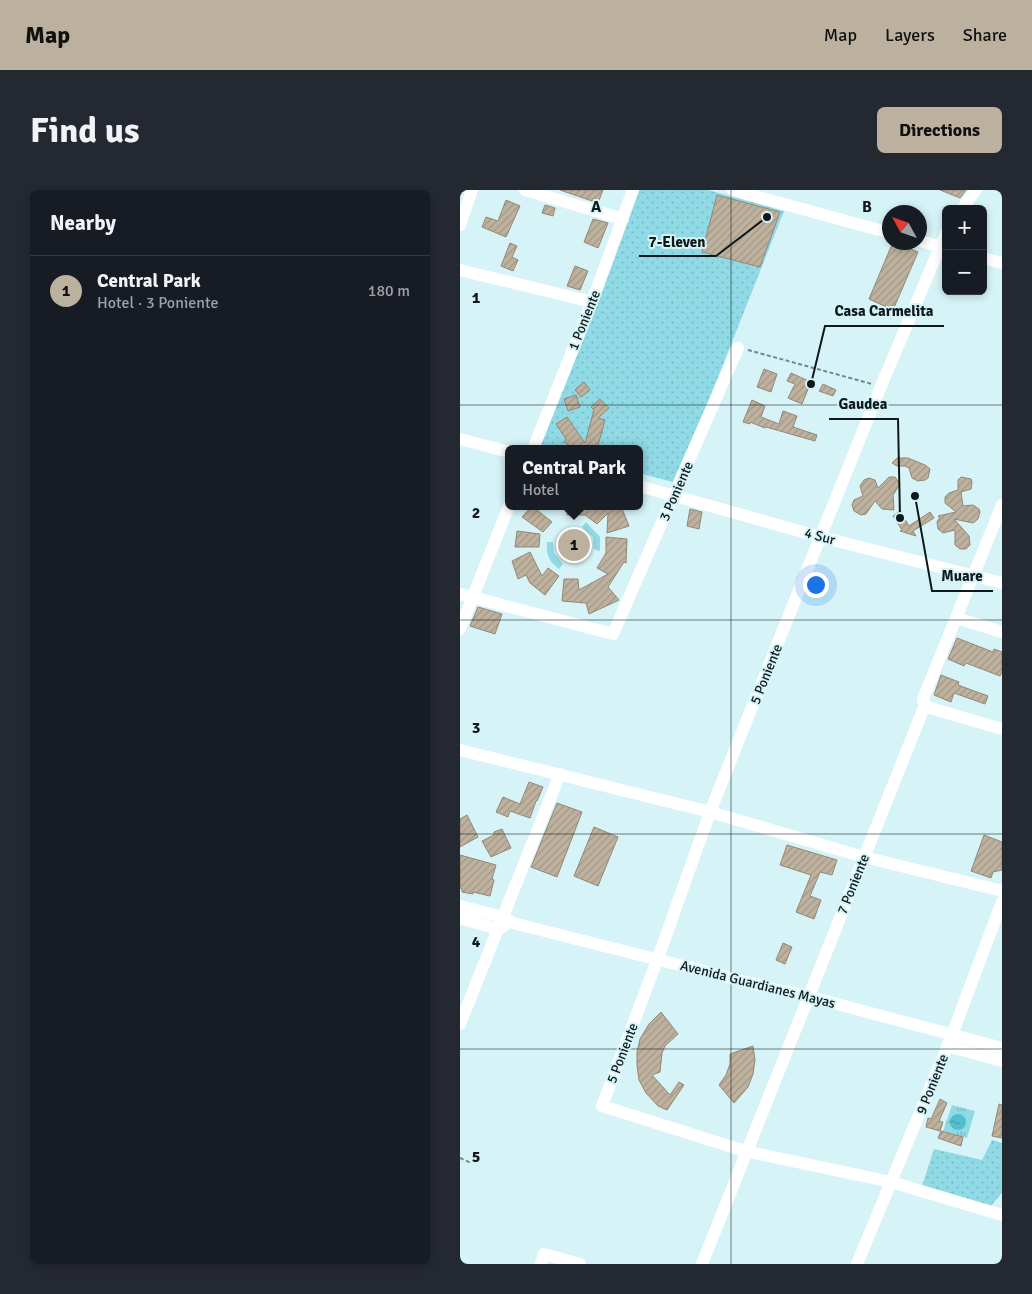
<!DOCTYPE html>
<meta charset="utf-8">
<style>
:root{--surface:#171b24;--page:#242831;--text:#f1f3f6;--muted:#9ea1a6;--line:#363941;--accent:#bcb19e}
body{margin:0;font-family:Signika,sans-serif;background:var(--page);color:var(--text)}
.controls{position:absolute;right:15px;top:15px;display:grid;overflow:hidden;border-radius:8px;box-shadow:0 2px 8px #0003}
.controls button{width:45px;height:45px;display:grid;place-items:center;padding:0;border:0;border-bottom:1px solid var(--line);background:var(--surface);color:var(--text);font:25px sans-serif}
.compass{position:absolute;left:422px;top:15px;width:45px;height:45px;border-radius:50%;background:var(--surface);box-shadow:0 2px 8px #0003;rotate:310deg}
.you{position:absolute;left:355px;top:394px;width:18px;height:18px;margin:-12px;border:4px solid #fff;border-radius:50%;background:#1a73e8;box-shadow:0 0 0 8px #1a73e833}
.badge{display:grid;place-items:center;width:32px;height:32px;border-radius:50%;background:var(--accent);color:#111;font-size:16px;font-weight:700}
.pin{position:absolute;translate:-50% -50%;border:2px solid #fff;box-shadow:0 1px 5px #0006}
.popup{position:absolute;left:45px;top:255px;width:138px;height:65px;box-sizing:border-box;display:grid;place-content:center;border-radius:8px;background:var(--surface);filter:drop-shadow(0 1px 4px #0005);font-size:16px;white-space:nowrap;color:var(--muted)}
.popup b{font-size:19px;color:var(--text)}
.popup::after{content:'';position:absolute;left:50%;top:100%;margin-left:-10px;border:10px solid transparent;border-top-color:var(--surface)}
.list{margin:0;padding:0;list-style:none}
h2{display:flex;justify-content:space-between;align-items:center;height:65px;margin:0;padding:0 20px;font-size:21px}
h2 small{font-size:16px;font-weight:400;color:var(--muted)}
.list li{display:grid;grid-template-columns:32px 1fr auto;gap:15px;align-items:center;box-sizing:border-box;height:70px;padding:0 20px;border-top:1px solid var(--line)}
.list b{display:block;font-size:19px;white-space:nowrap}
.list p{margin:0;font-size:16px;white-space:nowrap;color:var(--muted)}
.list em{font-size:16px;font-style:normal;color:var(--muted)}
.map{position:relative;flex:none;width:542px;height:1074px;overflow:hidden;border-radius:8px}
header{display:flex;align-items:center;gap:30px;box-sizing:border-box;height:70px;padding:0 25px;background:var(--accent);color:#111}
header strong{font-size:24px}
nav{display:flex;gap:28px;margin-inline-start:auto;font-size:18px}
.intro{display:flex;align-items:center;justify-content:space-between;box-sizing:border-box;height:120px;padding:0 30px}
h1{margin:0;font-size:35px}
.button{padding:12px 22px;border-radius:8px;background:var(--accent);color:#111;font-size:18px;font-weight:700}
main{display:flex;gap:30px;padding:0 30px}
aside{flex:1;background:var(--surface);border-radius:8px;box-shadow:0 2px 8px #0003}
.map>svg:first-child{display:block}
.grass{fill:url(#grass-dots)}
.park{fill:url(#park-tufts)}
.pitch{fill:#90dae5}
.water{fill:url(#water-ripples)}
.building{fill:url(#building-hatch);stroke:#948775}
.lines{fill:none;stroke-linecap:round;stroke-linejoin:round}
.path{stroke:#74878b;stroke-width:2;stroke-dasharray:4 2.5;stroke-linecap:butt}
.minor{stroke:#fff;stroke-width:12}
.grid{fill:none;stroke:#0f191b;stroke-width:1;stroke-opacity:0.55}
.labels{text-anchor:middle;stroke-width:4;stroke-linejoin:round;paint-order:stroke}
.street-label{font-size:14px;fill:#0f191b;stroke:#d6f3f8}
.grid-label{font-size:16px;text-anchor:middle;font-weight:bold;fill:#0f191b;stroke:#d6f3f8;stroke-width:4;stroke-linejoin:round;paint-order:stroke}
.leader{fill:none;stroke:#0f191b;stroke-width:2}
.callout-dot{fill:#0f191b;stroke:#d6f3f8;stroke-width:2}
.callout-label{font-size:15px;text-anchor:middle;font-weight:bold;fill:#0f191b;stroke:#d6f3f8;stroke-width:4;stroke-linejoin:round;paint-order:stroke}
</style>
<header>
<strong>Map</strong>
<nav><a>Map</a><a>Layers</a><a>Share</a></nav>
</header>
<div class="intro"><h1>Find us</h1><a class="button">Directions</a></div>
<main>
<aside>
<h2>Nearby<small></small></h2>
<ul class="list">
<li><span class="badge">1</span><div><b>Central Park</b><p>Hotel · 3 Poniente</p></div><em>180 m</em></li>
</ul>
</aside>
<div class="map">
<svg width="542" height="1074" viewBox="0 0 542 1074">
<defs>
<pattern id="grass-dots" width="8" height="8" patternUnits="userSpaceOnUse" patternTransform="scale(1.25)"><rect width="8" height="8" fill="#90dae5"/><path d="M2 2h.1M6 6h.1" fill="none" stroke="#7bbac4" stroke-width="1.8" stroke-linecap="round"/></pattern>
<pattern id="park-tufts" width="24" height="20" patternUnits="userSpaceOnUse" patternTransform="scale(1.25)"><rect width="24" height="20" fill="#90dae5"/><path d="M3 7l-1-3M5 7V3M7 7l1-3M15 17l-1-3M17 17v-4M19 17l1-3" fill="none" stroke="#7bbac4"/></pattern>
<pattern id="water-ripples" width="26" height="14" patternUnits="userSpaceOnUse" patternTransform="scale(1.25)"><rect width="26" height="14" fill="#52bfce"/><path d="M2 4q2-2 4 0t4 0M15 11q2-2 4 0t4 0" fill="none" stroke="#429aa6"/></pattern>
<pattern id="building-hatch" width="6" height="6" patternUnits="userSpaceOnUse" patternTransform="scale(1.25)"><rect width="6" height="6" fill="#beb19e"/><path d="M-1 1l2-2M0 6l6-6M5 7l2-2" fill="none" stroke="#a29888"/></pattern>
</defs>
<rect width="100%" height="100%" fill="#d6f3f8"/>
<path class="grass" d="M179,0H248L324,21L216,293L179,283V259H94L79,255Z
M532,950L542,953V1003L528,1019L461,999L474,959L522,970Z"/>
<path class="park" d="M492,915L515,921L507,948L483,941Z"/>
<path class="pitch" d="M126,332L140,347V361L134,359L133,347L122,337Z
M87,352H93L94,363L103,374L99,379C89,372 86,364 87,352Z"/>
<path class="water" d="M490 932a8 8 0 1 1 16 0a8 8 0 1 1-16 0Z"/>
<path class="building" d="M100,0H143L138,13Z
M480,0H506L500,8Z
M257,5L320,22L300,77L242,62Z
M46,10L60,16L46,47L22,37L26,27L38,31Z
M85,15L95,18L93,26L82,23Z
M133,29L148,33L138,58L124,52Z
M433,52L458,62L433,120L409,109Z
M50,53L57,56L52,67L58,70L53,81L41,76Z
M115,76L128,81L120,100L107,96Z
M304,179L317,184L311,202L297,197Z
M331,183L351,192L342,214L328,208L335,194L327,191Z
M124,192L130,200L121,207L115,200Z
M363,194L376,200L373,206L359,201Z
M116,205L120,217L108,221L104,209Z
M140,209L149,218L138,228L145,230L137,259H114L104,252L106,249L96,234L107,227L125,253L134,220L131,217Z
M292,210L305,216L301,227L319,234L323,221L337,226L333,237L357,245L355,251L306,237L305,238L290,232V234L283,232Z
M437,268H448L465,275L470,279L468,288L465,290L458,291L452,288L449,278L445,276H437L432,273Z
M429,287H435L440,294L433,305L434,320L422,319L415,311L406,324L401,325L394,321L392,315L394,310L403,306L400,296L404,290L409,288L415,290L418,298Z
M501,287L511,289L512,292L511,299L501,302L503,316L513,315L519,319L520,322L518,329L513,333L494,329L509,346L510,355L506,359H500L495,355V340L483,343L478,339L477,332L480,327L478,326L496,322L485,313V307L489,303L498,300V290Z
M72,316L92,332L83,342L62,327Z
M108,316H161L169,336L147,343L148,323L137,334L125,325H107Z
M230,319L242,322L239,339L227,336Z
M440,321L449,336L470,322L474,328L453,341L456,346L440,341L442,340L433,326Z
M57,341L80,344L79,357H55Z
M146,347L167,349L166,373L164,372L148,397L159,410L129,424L126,413L102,411L104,389H118L119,400L148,384L137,378L146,363Z
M70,362L82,386L88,378L99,386L85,405L70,393L66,385L58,389L52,371Z
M18,417L42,424L35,444L10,436Z
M497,448L533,462L534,459L542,462V482L540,486L506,473L504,476L488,469Z
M481,485L499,492L498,495L528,506L525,514L494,503L491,512L474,505Z
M69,592L83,597L77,611H76L70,628L50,621L48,627L36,622L43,607L60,614Z
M97,613L122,622L97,687L71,677Z
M7,625L18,647L0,657V629Z
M134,637L158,647L138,696L114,686Z
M42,639L51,658L31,667L22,651L34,645V642Z
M524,645L542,652V680L533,682L531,688L511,681Z
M327,655L377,670L372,685L360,682L350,706L361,710L354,729L336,722L351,685L320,675Z
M0,665L36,675L32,689L34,690L30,706L13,702V704L2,702V699L0,698Z
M323,753L332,757L325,774L316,770Z
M201,822L218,844L205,856L202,863L200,882L192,885L210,905L219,892L224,895L207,920L198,916L186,903L179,890L177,876V862L180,849L189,834Z
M293,856L295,870L293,884L288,897L274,913L259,895L266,885L270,874V864Z
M480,909L487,913L479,931L483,932L480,941L466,937L468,928L471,929Z
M539,914L542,915V948L532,946Z
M481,941L503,947L501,956L478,948Z"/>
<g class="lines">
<path class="path" d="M288,160L412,194
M0,968L11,973"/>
<path class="minor" d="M65,0L163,29
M273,0L430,43
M502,19L516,0
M0,35L12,0
M486,43L421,196L250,622L198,768L142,916L285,961L431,992L542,1025
M460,51L486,58
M523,68L542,73
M0,80L132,112
M0,249L49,262
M73,259L132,112L173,0
M179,296L361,347L542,393
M0,404L153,444L278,158
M496,428L542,442
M0,439L49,316
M465,515L470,518L542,539
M0,560L250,622L404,667L542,701
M0,716L43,727L53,733L322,801L347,806L542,858
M0,728L38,739L44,736
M0,834L100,584
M487,856L542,871
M81,1074L84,1064L120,1074
M242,1074L465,515L463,509L542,315
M397,1074L492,845L542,712"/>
</g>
<path class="grid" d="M271,0V1074M0,215H542M0,430H542M0,644H542M0,859H542"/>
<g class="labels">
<g class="street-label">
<text transform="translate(124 130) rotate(-68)" y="5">1 Poniente</text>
<text transform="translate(216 301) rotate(-66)" y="5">3 Poniente</text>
<text transform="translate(360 346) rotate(15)" y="5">4 Sur</text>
<text transform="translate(306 484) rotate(-68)" y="5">5 Poniente</text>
<text transform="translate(393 694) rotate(-68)" y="5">7 Poniente</text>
<text transform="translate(298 794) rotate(14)" y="5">Avenida Guardianes Mayas</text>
<text transform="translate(162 863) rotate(-69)" y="5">5 Poniente</text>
<text transform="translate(472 894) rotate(-68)" y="5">9 Poniente</text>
</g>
</g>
<g class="grid-label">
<text x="136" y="22">A</text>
<text x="407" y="22">B</text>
<text x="16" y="113">1</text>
<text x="16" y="328">2</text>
<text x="16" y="543">3</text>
<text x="16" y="757">4</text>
<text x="16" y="972">5</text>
</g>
<path class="leader" d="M307 27L256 66H179M351 194L365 136H484M440 328L438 229H369M455 306L472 401H533"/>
<g class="callout-dot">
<circle cx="307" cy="27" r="5"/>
<circle cx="351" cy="194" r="5"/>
<circle cx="440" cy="328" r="5"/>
<circle cx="455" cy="306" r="5"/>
</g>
<g class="callout-label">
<text x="217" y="57">7-Eleven</text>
<text x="424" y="126">Casa Carmelita</text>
<text x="403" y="219">Gaudea</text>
<text x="502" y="391">Muare</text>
</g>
</svg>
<div class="controls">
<button>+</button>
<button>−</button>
</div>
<svg class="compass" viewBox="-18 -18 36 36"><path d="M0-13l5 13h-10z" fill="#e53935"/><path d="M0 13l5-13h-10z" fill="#9ea1a6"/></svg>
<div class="you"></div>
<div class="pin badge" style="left:114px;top:355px">1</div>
<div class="popup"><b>Central Park</b>Hotel</div>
</div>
</main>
